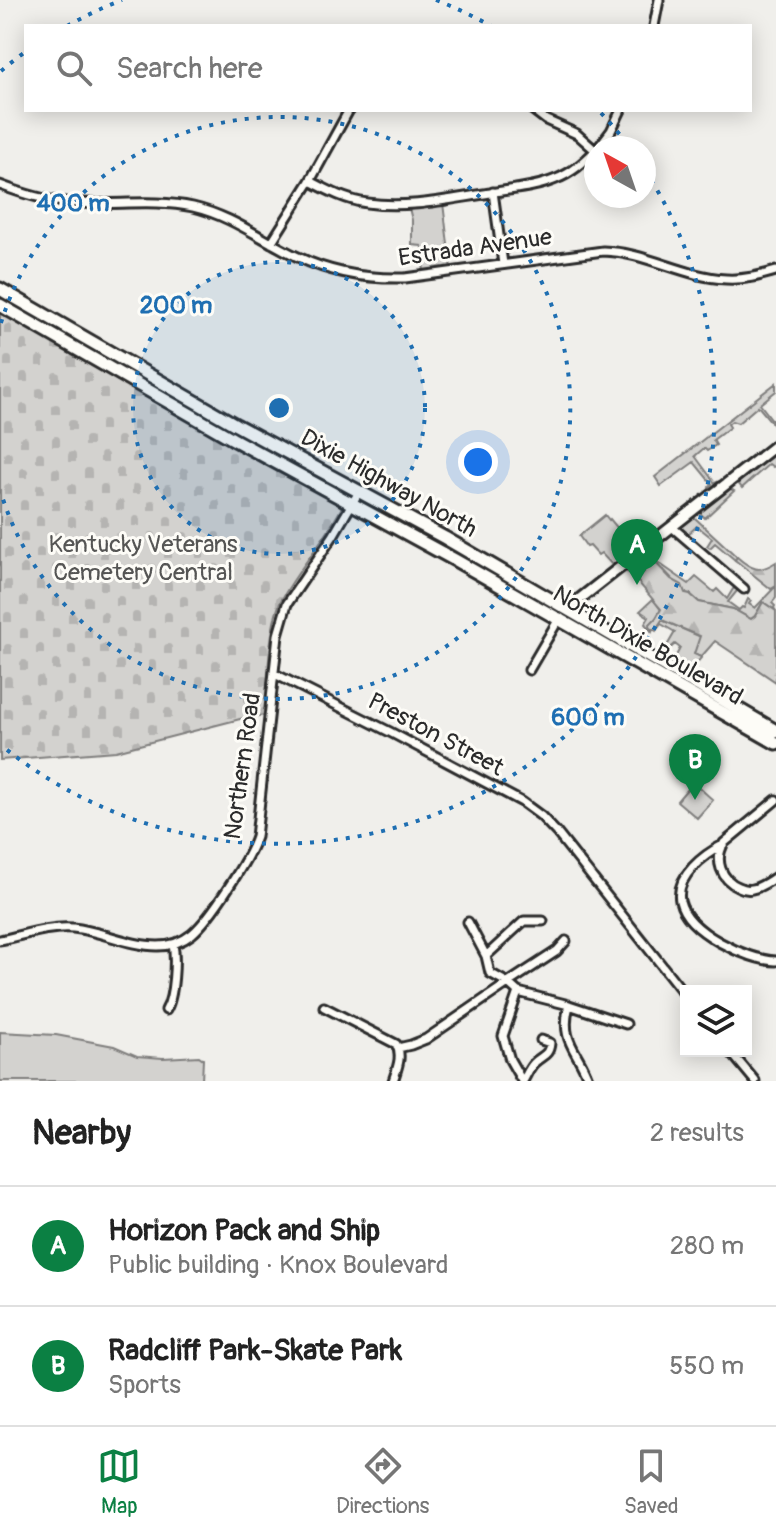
<!DOCTYPE html>
<meta charset="utf-8">
<style>
:root{--surface:#fff;--page:#f6f6f6;--text:#222;--muted:#767676;--line:#e0e0e0;--accent:#0b8043}
body{margin:0;font-family:Pangolin,sans-serif;background:var(--page);color:var(--text)}
.controls{position:absolute;right:24px;bottom:24px;display:grid;overflow:hidden;border-radius:0px;box-shadow:0 4px 20px #0003}
.controls button{width:72px;height:72px;display:grid;place-items:center;padding:0;border:0;border-bottom:2px solid var(--line);background:var(--surface);color:var(--text);font:40px sans-serif}
.compass{position:absolute;left:584px;top:136px;width:72px;height:72px;border-radius:50%;background:var(--surface);box-shadow:0 4px 20px #0003;rotate:320deg}
.you{position:absolute;left:478px;top:462px;width:28px;height:28px;margin:-20px;border:6px solid #fff;border-radius:50%;background:#1a73e8;box-shadow:0 0 0 12px #1a73e833}
.badge{display:grid;place-items:center;width:52px;height:52px;border-radius:50%;background:var(--accent);color:#fff;font-size:26px;font-weight:700}
.pin{position:absolute;translate:-50% -66px;filter:drop-shadow(0 2px 4px #0008)}
.pin::after{content:'';position:absolute;top:42px;width:28px;height:24px;background:inherit;clip-path:polygon(0 0,100% 0,50% 100%)}
.list{margin:0;padding:0;list-style:none}
h2{display:flex;justify-content:space-between;align-items:center;height:104px;margin:0;padding:0 32px;font-size:34px}
h2 small{font-size:26px;font-weight:400;color:var(--muted)}
.list li{display:grid;grid-template-columns:52px 1fr auto;gap:24px;align-items:center;box-sizing:border-box;height:120px;padding:0 32px;border-top:2px solid var(--line)}
.list b{display:block;font-size:30px;white-space:nowrap}
.list p{margin:0;font-size:26px;white-space:nowrap;color:var(--muted)}
.list em{font-size:26px;font-style:normal;color:var(--muted)}
.icon{flex:none;width:44px;height:44px;fill:none;stroke:currentColor;stroke-width:2;stroke-linecap:round;stroke-linejoin:round}
.map{position:relative;flex:none;width:776px;height:1081px;overflow:hidden}
.search{position:absolute;background:var(--surface);box-shadow:0 4px 20px #0003;left:24px;right:24px;top:24px;height:88px;display:flex;align-items:center;gap:20px;box-sizing:border-box;padding:0 28px;border-radius:0px;color:var(--muted);font-size:30px}
.sheet{height:344px;background:var(--surface)}
nav{display:flex;justify-content:space-around;align-items:center;box-sizing:border-box;height:112px;border-top:2px solid var(--line);background:var(--surface);font-size:22px;color:var(--muted)}
nav a{display:grid;justify-items:center;gap:4px}
nav .on{color:var(--accent)}
.map>svg:first-child{display:block}
.green{fill:#d3d2cf;stroke:#7f7e7d;stroke-width:2}
.forest{fill:url(#forest-firs);stroke:#7f7e7d;stroke-width:2}
.cemetery{fill:url(#cemetery-stones);stroke:#7f7e7d;stroke-width:2}
.lines{fill:none;stroke-linecap:round;stroke-linejoin:round}
.minor-casing{stroke:#2b2b2b;stroke-width:13}
.major-casing{stroke:#2b2b2b;stroke-width:15}
.highway-casing{stroke:#2b2b2b;stroke-width:17}
.minor{stroke:#fdfcf7;stroke-width:7}
.major{stroke:#fdfcf7;stroke-width:9}
.highway{stroke:#fdfcf7;stroke-width:11}
.ring{fill:none;stroke:#1f6fb2;stroke-width:4;stroke-dasharray:4 8}
.labels{text-anchor:middle;stroke-width:6;stroke-linejoin:round;paint-order:stroke}
.street-label{font-size:24px;fill:#2b2b2b;stroke:#fdfcf7}
.park-label{font-size:24px;fill:#555554;stroke:#fdfcf7}
.centre{fill:#1f6fb2;stroke:#fdfcf7;stroke-width:4}
.ring-label{font-size:24px;text-anchor:middle;font-weight:bold;fill:#1f6fb2;stroke:#fdfcf7;stroke-width:6;stroke-linejoin:round;paint-order:stroke}
</style>
<div class="map">
<svg width="776" height="1081" viewBox="0 0 776 1081">
<defs>
<pattern id="forest-firs" width="22" height="20" patternUnits="userSpaceOnUse" patternTransform="scale(2)"><rect width="22" height="20" fill="#d3d2cf"/><path d="M5 1l3.5 6h-7zM16 11l3.5 6h-7z" fill="#b5b4b2"/></pattern>
<pattern id="cemetery-stones" width="16" height="16" patternUnits="userSpaceOnUse" patternTransform="scale(2)"><rect width="16" height="16" fill="#d3d2cf"/><path d="M2 7V4a2 2 0 0 1 4 0v3zM10 15v-3a2 2 0 0 1 4 0v3z" fill="#b5b4b2"/></pattern>
</defs>
<rect width="100%" height="100%" fill="#f0efeb"/>
<filter id="ink" filterUnits="userSpaceOnUse"><feTurbulence type="fractalNoise" baseFrequency=".0125" numOctaves="2"/><feDisplacementMap in="SourceGraphic" scale="16" xChannelSelector="R" yChannelSelector="G"/><feConvolveMatrix kernelMatrix="1 2 1 2 8 2 1 2 1" color-interpolation-filters="sRGB"/></filter>
<g filter="url(#ink)">
<path class="green" d="M443,203L451,269L424,273L422,246L412,245V220L409,208Z
M57,330L62,331L153,383L349,490L348,494L263,452L56,331Z
M776,383V391L760,404L776,425V428L758,406L738,423L732,421L728,424L730,427L713,440L716,445L707,451L704,448L695,456L715,483L719,481L721,482L712,490L709,487L712,484L694,462L661,486L655,477Z
M776,453V465L773,467L769,464L742,488L738,483L739,481Z
M729,488L734,491L705,518L701,514V510Z
M605,515L609,520L610,519L635,549V551L614,567L601,553L598,555L590,546L587,547L579,536Z
M691,518H695L737,557L735,560L715,543L710,548L707,546L712,538L697,526L686,536L680,531L679,527Z
M651,550L653,553V559L689,584L696,577L714,592L717,589L727,599L733,589L736,588L737,591L728,602L739,610L742,607L744,608L748,599L751,601L749,604L755,608L776,586V598L772,603L775,606L774,608L776,611L763,602L755,616L751,619L733,609L699,602L690,594L685,593L664,570L644,573L638,577L627,572L626,568Z
M653,599L661,610L656,618L650,625L662,620L701,637L695,654L701,657V658L690,671L694,677L674,669C672,660 677,655 680,648L675,644L666,652L664,651L675,632L661,624L656,631L653,629L652,632L645,624L649,617L640,611Z
M693,782L713,800L697,818L677,801Z
M0,1032L56,1035L114,1046L137,1056L163,1058L199,1056L203,1059L202,1081H0Z"/>
<path class="forest" d="M737,557C752,570 759,573 776,562V586L771,589L735,560Z
M654,561L671,579L682,585L685,593L690,594L699,602L733,609L751,619L755,616L763,602L776,611V682L715,641L701,657L694,654L700,636L662,620L656,629H650L649,625L656,618L661,609L638,582V577L644,572V565L649,562Z"/>
<path class="cemetery" d="M0,312L253,456L343,505C327,538 300,566 282,599C268,624 268,684 265,715L244,718L116,751L0,760Z"/>
<g class="lines">
<g class="minor-casing">
<path id="minor" d="M654,26L659,0
M533,110L546,120L577,134L596,151
M598,148L611,131L621,110
M310,181C329,191 346,200 367,203C408,209 450,199 490,193C512,189 535,188 556,179C572,173 584,162 596,150
M0,185C21,193 43,200 65,202C108,207 151,198 193,207C232,216 262,240 298,257C331,273 368,279 405,278L603,251C645,252 684,277 726,279C744,280 759,276 776,271
M493,192L503,264
M271,243L310,181L349,110
M672,527L744,589
M529,670L560,617
M275,674L390,732L522,802L541,816L557,833L686,996
M776,800L724,843C714,860 721,880 739,887C743,889 748,890 752,889C760,888 769,881 776,877
M723,845C705,854 675,876 680,901C687,932 747,960 776,961
M543,921H524L486,956L490,973L508,983L557,951L566,941
M468,922L486,956
M0,940C24,935 49,926 73,928C102,931 129,946 158,946C170,946 182,942 192,934C210,919 249,859 256,837L278,635L287,604L333,536L360,490
M518,992L503,1036L510,1060L522,1081
M569,1005C559,1043 579,1050 589,1081
M324,1007L396,1044C403,1056 397,1068 393,1081
M166,1010C174,997 176,959 173,944
M398,1048L411,1045L426,1039L508,983L518,992L569,1005L626,1024
M730,1051L755,1081
M523,1081C526,1076 529,1068 534,1063C542,1055 549,1056 550,1043L541,1040"/>
</g>
<g class="major-casing">
<path id="major" d="M567,609L776,445"/>
</g>
<g class="highway-casing">
<path id="highway" d="M0,289L236,425L445,538L776,731
M0,305L233,439L455,560L776,743"/>
</g>
<use href="#minor" class="minor"/>
<use href="#major" class="major"/>
<use href="#highway" class="highway"/>
</g>
</g>
<circle cx="279" cy="408" r="146" fill="#1f6fb2" fill-opacity=".12"/>
<g class="ring">
<circle cx="279" cy="408" r="146"/>
<path d="M1 323A291 291 0 1 1 1 493"/>
<path d="M1 71A437 437 0 0 1 25 52M67 26A437 437 0 0 1 122 0M436 0A437 437 0 0 1 491 26M601 113A437 437 0 0 1 628 145M645 170A437 437 0 0 1 1 745"/>
</g>
<g class="labels">
<g class="street-label">
<text transform="translate(475 247) rotate(-8)" y="8">Estrada Avenue</text>
<text transform="translate(389 483) rotate(29)" y="8">Dixie Highway North</text>
<text transform="translate(648 645) rotate(30)" y="8">North Dixie Boulevard</text>
<text transform="translate(436 734) rotate(28)" y="8">Preston Street</text>
<text transform="translate(242 766) rotate(-82)" y="8">Northern Road</text>
</g>
<g class="park-label">
<text x="143" y="552">Kentucky Veterans<tspan x="143" dy="28">Cemetery Central</tspan></text>
</g>
</g>
<circle cx="279" cy="408" r="12" class="centre"/>
<g class="ring-label">
<text x="73" y="211">400 m</text>
<text x="176" y="313">200 m</text>
<text x="588" y="725">600 m</text>
</g>
</svg>
<div class="controls">
<button><svg class="icon" aria-label="layers" viewBox="0 0 24 24"><path d="M12 4l9 5-9 5-9-5zM3 14l9 5 9-5"/></svg></button>
</div>
<svg class="compass" viewBox="-18 -18 36 36"><path d="M0-13l5 13h-10z" fill="#e53935"/><path d="M0 13l5-13h-10z" fill="#767676"/></svg>
<div class="you"></div>
<div class="pin badge" style="left:637px;top:585px">A</div>
<div class="pin badge" style="left:695px;top:800px">B</div>
<div class="search"><svg class="icon" aria-label="search" viewBox="0 0 24 24"><circle cx="10" cy="10" r="6"/><path d="M15 15l6 6"/></svg>Search here</div>
</div>
<section class="sheet">
<h2>Nearby<small>2 results</small></h2>
<ul class="list">
<li><span class="badge">A</span><div><b>Horizon Pack and Ship</b><p>Public building · Knox Boulevard</p></div><em>280 m</em></li>
<li><span class="badge">B</span><div><b>Radcliff Park-Skate Park</b><p>Sports</p></div><em>550 m</em></li>
</ul>
</section>
<nav>
<a class="on"><svg class="icon" aria-label="map" viewBox="0 0 24 24"><path d="M3 6l6-2 6 2 6-2v14l-6 2-6-2-6 2zM9 4v14M15 6v14"/></svg>Map</a>
<a><svg class="icon" aria-label="directions" viewBox="0 0 24 24"><path d="M12 3l9 9-9 9-9-9zM9 14v-3h6M13 9l2 2-2 2"/></svg>Directions</a>
<a><svg class="icon" aria-label="saved" viewBox="0 0 24 24"><path d="M7 4h10v16l-5-4-5 4z"/></svg>Saved</a>
</nav>
